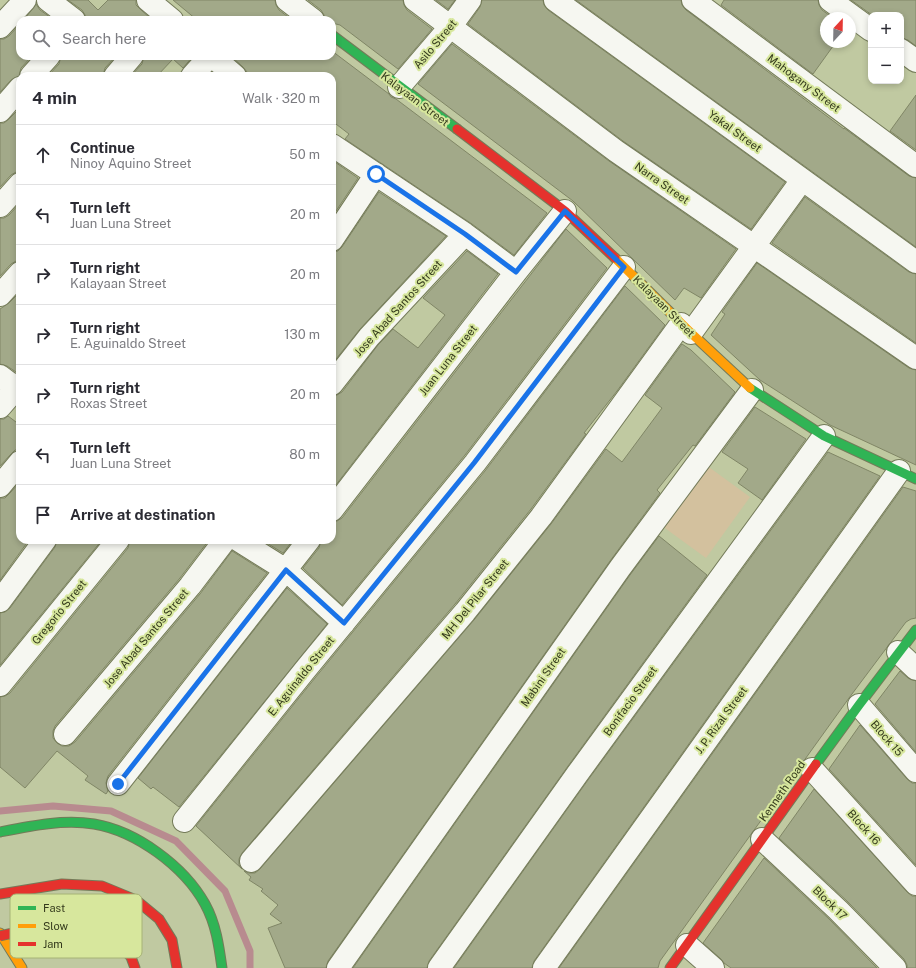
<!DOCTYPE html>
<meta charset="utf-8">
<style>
:root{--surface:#fff;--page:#f2f2f3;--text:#2b2b33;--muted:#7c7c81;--line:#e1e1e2}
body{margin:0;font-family:"Public Sans",sans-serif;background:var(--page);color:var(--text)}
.controls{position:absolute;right:12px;top:12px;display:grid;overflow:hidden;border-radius:8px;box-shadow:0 2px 6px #0003}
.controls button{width:36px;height:36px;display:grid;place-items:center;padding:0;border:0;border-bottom:1px solid var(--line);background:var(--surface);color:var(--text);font:20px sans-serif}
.compass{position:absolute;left:820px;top:12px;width:36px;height:36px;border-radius:50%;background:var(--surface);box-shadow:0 2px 6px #0003;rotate:22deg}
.stop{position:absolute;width:12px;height:12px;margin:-9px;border:3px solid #1a73e8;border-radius:50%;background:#fff}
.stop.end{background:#1a73e8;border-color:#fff;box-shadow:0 1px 4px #0008}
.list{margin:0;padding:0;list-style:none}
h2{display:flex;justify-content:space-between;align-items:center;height:52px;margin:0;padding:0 16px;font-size:17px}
h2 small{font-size:13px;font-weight:400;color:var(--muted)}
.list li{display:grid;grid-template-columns:26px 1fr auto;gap:12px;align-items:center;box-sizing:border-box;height:60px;padding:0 16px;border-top:1px solid var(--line)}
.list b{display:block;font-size:15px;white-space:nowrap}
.list p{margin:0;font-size:13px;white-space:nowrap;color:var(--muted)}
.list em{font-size:13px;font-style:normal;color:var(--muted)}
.icon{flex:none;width:22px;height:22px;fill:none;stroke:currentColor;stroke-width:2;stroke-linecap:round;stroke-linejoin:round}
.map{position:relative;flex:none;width:916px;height:968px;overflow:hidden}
.search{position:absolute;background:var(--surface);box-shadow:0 2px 6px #0003;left:16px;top:16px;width:320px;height:44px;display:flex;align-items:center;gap:10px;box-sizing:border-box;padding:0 14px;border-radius:12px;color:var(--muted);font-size:15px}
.panel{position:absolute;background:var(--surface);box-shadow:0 2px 6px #0003;left:16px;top:72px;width:320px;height:472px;border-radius:12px}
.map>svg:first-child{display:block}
.green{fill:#d3c19e}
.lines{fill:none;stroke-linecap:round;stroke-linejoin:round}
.stream{stroke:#b88b8f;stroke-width:7}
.building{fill:#a2a989;stroke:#808666}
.street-casing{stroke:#747b59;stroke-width:24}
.fast-casing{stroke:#747b59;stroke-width:11}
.slow-casing{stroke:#747b59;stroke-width:11}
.jam-casing{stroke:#747b59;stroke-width:11}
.street{stroke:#f6f7f1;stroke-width:22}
.fast{stroke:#30b455;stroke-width:9}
.slow{stroke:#ff9f0a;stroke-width:9}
.jam{stroke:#e5322d;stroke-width:9}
.jam-bridge-casing{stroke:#747b59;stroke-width:11;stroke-linecap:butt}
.jam-bridge{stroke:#e5322d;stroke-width:9}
.route{stroke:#1a73e8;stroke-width:5}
.labels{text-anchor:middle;stroke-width:4;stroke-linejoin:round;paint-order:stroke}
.street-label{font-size:11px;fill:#343a1c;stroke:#d7e79d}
.key{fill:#d7e79d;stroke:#a6b376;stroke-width:1}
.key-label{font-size:11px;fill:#343a1c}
</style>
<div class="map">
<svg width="916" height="968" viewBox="0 0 916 968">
<rect width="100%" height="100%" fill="#c0c9a1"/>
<path class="green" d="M706,465L750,497L706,558L662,526Z"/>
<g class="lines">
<path class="stream" d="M0,811L53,806L111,811L176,841L225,891L250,951V968"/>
</g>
<path class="building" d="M68,0H88L98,10L108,0H136V5L140,9L150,18L147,20H86L85,15L82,10Z
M173,0H275L276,5L279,10L292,20H197Z
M308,0H403L404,5L407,10L432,29L398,69L340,25L332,23V20H325L324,15L321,10Z
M436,0H455L448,9Z
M482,0H543L544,5L548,10L785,182L751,229L623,141L468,24L480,7Z
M576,0H681L682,5L686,10L844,129V128L909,176L916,178V247Z
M724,0H818L819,5L822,10L833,18H826V42H836L813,74L721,5Z
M851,0H916V46L908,40L901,38V15H872Z
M36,4L40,10L54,20H24Z
M20,24V56H32L21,68L19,76L11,80L0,92V39H4L9,36Z
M452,44L609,161L736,249L701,298L684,288L675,300L573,201L418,84Z
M332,51L389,94L391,97L396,99L547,213L514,255L472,224L345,139L349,134L332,121V76H247V72L243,67L231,56H332Z
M61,56H116L105,68L103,76H48L59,64Z
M144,56H193L183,68L173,59L157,76H131L142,64Z
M916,95V150L890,131Z
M16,112L20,116V172H16L11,175L0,187V123H4L9,119Z
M332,160L358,178L332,217Z
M379,192L446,236L360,329L332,364V252L338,251L342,247Z
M805,197L909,272L916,274V343L772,243Z
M20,203V261H16L11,264L0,276V218H4L9,215Z
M566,229L607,268L465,455L342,605L303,568L319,548L321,540H332V522L337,521L342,518Z
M467,251L498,274L332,490V396L337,395L342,392L378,345L393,329L418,348L445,315L423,298Z
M757,263L909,368L916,370V465L830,425L760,380L711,335L725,314L722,312Z
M625,286L665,325L617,391L584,433L586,434L531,509L455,604L242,853L239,859V865L242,869L196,826L315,678L485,471Z
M20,292V372H16L7,366L0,364V309L9,303Z
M682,344L691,350L735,392L695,446L693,445L657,490L660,493L610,561L328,961L326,968H285L268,928L282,923L270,914L278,905L261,891L263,889L249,880L251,877L244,871L249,873H255L260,869L474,620L551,524L606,449L622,462L662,408L645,395Z
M755,407L806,439L762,500L738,483L748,469L722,452Z
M8,416L20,425V450H15L11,454L0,466V419H4Z
M828,452L880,476L534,961L532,968H454L588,780Z
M20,482V540H29L0,580V498H5L9,494Z
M903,487L916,491V618L911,619L906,622L849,698L660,961L658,968H559Z
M659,536L707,575L568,766L429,961L427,968H353L630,575Z
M57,540H102L0,665V613L5,612L10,608L55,547Z
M130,540H209L180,578L55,726L53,731V738L57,743L62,746H69L75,742L200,594L232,551L267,573L108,776L106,783L108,791L106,794L85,780L88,776L57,751L25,788L0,767V697L5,696L10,693L128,548Z
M262,540H293L283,553Z
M287,588L327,624L179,807L153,787L151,789L138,778Z
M900,671L908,678L916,681V752L875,704Z
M860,725L907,779L912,783H916V865L829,769Z
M814,789L907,892L912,896H916V968H907V965L904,959L847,901L779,838Z
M764,858L829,919L877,968H731L724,963L721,959L703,943Z"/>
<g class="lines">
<g class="street-casing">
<path id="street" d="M48,0L74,20
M148,0L172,20
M287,0L313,20
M415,0L616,151L916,358
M555,0L916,262
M693,0L916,166
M830,0L871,30
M0,27L25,0
M901,50L916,61
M212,56L235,76
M31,76L49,56
M115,76L132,56
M192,76L210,56
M399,87L451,26L470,0
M0,111L20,88
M332,145L465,234L516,272
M0,206L20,184
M332,240L376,174
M0,295L20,273
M691,333L802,180
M0,376L20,391
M332,384L369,337L465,234
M0,407L20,384
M0,486L20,462
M332,510L516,272L565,211
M238,540L286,570L344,623
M0,601L45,540
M898,652L916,669
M0,685L118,540
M859,705L916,771
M65,734L190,586L225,540
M812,769L916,884
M118,784L309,540
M184,821L305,670L475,463L624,267
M762,839L838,910L895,968
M251,861L465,612L541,517L681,324
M687,945L713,968
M338,968L620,568L752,390
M439,968L578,773L824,436
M544,968L899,471"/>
</g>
<g class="fast-casing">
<path id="fast" d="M332,35L457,129
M750,388L824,436L916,479
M816,764L859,705L916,630
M0,832C30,826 63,819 94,824C136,831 184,866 205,904C216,924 219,946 222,968"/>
</g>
<g class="slow-casing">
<path id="slow" d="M615,258L691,333L750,388
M0,933L22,968"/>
</g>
<g class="jam-casing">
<path id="jam" d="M457,129L565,211L615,258
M0,894L62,884L102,886L136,900L159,919L172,940L177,968
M21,931L65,925L95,929L115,940L131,957L135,968
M670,968L816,764"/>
</g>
<use href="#street" class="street"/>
<use href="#fast" class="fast"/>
<use href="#slow" class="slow"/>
<use href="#jam" class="jam"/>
<g class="jam-bridge-casing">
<path id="jam-bridge" d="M0,936L21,931"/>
</g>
<use href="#jam-bridge" class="jam-bridge"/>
</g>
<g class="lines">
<path class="route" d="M118,784L286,570L344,623L474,463L624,267L565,211L516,272L465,234L376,174"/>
</g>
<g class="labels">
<g class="street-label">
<text transform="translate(435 44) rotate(-50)" y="4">Asilo Street</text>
<text transform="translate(804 83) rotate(37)" y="4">Mahogany Street</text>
<text transform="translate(415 99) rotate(37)" y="4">Kalayaan Street</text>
<text transform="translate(735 131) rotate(36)" y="4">Yakal Street</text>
<text transform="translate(662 183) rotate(35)" y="4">Narra Street</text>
<text transform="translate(664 306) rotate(45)" y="4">Kalayaan Street</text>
<text transform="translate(398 308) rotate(-48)" y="4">Jose Abad Santos Street</text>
<text transform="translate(448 360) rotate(-52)" y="4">Juan Luna Street</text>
<text transform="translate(475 599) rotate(-51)" y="4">MH Del Pilar Street</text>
<text transform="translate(59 612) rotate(-51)" y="4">Gregorio Street</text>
<text transform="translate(146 638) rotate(-50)" y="4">Jose Abad Santos Street</text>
<text transform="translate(301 676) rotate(-51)" y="4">E. Aguinaldo Street</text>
<text transform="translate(543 677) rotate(-55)" y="4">Mabini Street</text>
<text transform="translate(630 701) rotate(-54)" y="4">Bonifacio Street</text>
<text transform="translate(721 720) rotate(-54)" y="4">J. P. Rizal Street</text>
<text transform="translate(887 738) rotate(49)" y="4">Block 15</text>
<text transform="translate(782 791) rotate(-55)" y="4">Kenneth Road</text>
<text transform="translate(864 827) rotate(48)" y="4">Block 16</text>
<text transform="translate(830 903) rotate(44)" y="4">Block 17</text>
</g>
</g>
<rect x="10" y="894" width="132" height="64" rx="6" class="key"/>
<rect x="18" y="906" width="18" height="4" fill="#30b455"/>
<rect x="18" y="924" width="18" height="4" fill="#ff9f0a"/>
<rect x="18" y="942" width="18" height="4" fill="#e5322d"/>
<g class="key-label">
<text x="43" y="912">Fast</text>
<text x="43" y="930">Slow</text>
<text x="43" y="948">Jam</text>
</g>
</svg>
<div class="controls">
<button>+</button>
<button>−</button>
</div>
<svg class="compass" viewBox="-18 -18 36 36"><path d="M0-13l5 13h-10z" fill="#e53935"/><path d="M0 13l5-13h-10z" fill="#7c7c81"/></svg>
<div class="stop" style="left:376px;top:174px"></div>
<div class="stop end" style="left:118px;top:784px"></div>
<div class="search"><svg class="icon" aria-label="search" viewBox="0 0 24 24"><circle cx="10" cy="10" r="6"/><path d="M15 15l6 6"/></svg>Search here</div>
<section class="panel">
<h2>4 min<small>Walk · 320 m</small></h2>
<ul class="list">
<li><svg class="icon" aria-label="ahead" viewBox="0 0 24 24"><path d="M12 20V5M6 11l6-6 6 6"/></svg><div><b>Continue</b><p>Ninoy Aquino Street</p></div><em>50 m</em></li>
<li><svg class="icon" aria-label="left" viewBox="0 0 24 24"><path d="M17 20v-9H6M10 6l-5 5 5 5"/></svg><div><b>Turn left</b><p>Juan Luna Street</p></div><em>20 m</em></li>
<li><svg class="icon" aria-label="right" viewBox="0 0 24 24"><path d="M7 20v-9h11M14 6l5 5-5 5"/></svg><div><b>Turn right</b><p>Kalayaan Street</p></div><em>20 m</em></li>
<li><svg class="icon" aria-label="right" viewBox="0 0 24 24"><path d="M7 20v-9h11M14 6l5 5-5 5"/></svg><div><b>Turn right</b><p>E. Aguinaldo Street</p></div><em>130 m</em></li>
<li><svg class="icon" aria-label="right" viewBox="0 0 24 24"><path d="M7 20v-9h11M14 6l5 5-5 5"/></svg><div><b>Turn right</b><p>Roxas Street</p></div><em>20 m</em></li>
<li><svg class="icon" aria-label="left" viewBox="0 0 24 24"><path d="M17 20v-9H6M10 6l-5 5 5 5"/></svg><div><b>Turn left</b><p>Juan Luna Street</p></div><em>80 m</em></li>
<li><svg class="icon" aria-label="arrive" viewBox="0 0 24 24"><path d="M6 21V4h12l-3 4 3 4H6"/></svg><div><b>Arrive at destination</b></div></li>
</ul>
</section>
</div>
